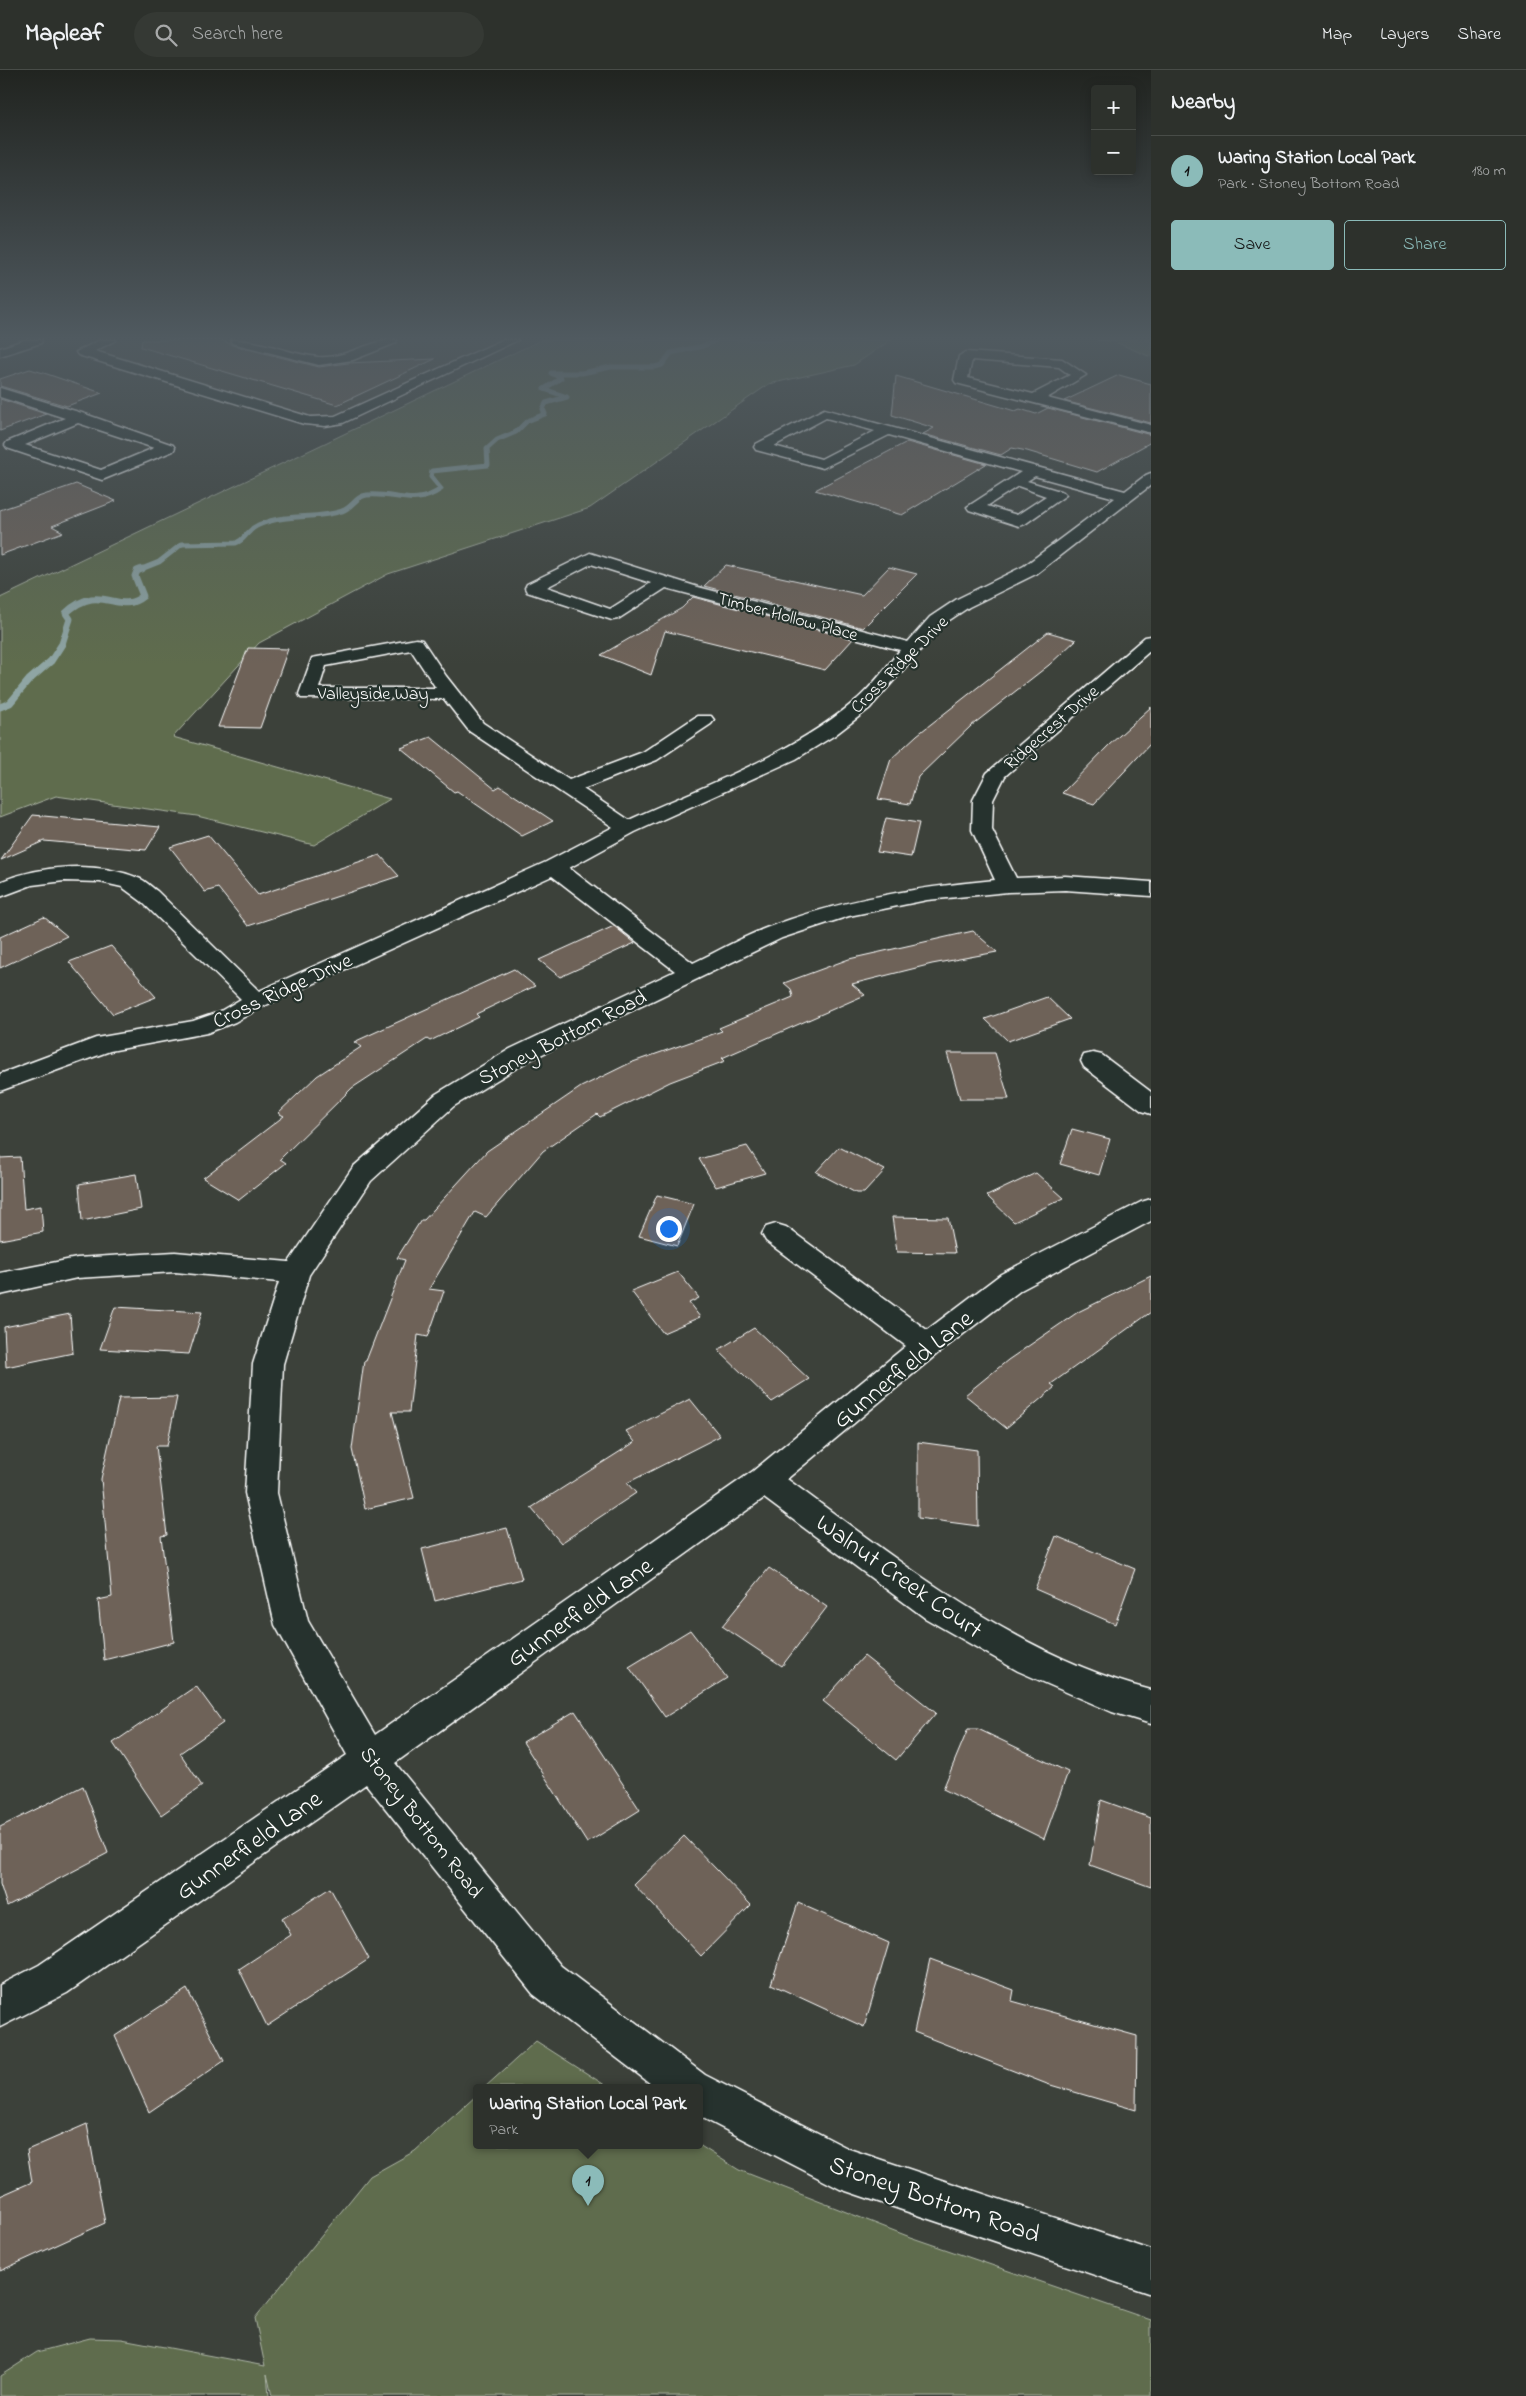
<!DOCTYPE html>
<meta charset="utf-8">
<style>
:root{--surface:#2d312c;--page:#353934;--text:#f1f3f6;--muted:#a7a9a9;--line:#484c48;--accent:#8bbbb9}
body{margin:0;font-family:"Indie Flower",sans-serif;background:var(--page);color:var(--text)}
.controls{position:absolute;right:15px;top:15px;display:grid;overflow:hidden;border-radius:5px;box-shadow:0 2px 12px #0003}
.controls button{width:45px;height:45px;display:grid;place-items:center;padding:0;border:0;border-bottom:1px solid var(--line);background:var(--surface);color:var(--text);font:25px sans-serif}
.you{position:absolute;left:668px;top:1158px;width:18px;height:18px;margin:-12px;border:4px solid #fff;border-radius:50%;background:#1a73e8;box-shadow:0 0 0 8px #1a73e833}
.badge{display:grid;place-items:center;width:32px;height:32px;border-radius:50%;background:var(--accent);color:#111;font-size:16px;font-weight:700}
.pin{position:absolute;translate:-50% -41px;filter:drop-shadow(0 1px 2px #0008)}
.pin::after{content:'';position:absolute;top:26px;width:18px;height:15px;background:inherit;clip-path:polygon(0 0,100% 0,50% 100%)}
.popup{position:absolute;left:473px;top:2014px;width:230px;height:65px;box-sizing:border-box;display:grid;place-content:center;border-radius:5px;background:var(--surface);filter:drop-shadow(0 1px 4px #0005);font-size:16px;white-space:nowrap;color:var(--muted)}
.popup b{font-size:19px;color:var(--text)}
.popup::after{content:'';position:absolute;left:50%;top:100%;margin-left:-10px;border:10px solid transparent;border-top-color:var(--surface)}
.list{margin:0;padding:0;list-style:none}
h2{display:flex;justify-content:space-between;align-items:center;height:65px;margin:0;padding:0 20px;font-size:21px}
h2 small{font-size:16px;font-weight:400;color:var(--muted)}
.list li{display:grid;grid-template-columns:32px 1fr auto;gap:15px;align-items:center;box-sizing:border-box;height:70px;padding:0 20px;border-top:1px solid var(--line)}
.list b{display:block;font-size:19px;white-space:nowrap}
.list p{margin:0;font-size:16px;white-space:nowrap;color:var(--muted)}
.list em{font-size:16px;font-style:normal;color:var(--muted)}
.actions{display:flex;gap:10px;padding:15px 20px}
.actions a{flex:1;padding:11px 0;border:1px solid var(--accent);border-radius:5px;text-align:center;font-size:18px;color:var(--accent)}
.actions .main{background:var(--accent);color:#111}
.icon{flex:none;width:28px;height:28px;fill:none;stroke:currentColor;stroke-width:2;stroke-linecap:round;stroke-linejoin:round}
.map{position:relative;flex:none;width:1151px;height:2326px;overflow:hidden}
header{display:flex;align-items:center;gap:30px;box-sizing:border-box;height:70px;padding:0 25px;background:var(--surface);border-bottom:1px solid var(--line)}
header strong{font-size:24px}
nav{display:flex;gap:28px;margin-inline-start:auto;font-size:18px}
.search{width:350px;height:45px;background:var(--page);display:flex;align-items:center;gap:12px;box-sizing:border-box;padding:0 18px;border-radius:28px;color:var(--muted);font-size:19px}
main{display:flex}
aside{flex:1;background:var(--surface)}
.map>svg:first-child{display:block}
.built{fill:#4b4b43}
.green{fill:#5e6c4d;stroke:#aeb6a6}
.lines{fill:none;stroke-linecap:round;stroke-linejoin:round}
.stream-far1{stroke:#8fa5a4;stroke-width:5}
.stream{stroke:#8fa5a4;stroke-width:7}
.building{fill:#6e6258;stroke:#fff}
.minor-casing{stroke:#fff;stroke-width:3}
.minor{fill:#26332d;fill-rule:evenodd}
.labels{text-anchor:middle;stroke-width:4.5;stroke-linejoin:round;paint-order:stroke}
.far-street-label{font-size:18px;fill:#fff;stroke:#26332d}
.street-label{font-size:21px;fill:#fff;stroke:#26332d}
.near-street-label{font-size:25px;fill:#fff;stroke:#26332d}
</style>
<header>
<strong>Mapleaf</strong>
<div class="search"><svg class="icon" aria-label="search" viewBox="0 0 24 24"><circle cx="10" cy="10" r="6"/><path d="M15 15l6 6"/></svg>Search here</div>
<nav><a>Map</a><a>Layers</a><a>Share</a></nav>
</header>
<main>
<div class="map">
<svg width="1151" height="2326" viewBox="0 0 1151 2326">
<rect width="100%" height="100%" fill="#3c413a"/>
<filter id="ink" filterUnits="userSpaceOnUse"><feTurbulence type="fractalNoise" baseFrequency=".02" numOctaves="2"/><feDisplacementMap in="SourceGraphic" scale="10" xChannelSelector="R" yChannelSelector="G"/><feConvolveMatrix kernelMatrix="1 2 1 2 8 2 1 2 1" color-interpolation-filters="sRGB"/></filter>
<g filter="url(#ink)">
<path class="built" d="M110,270H237L304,289L359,283L391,270H512L338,350L325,352L85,280Z"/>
<path class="green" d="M541,270H891L854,295L769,314L590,438L388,504L259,573L173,667L390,729L314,775L197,746L56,726L0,747V528Z
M1097,270H1151V287L1115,272Z
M536,1971L608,2017H485Z
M477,2025V2075H699L739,2100L910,2167L1151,2250V2326H272L267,2304L269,2326H0V2306L37,2282L90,2268L122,2269L265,2296L255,2248L370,2106L415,2081Z"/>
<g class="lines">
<path class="stream-far1" d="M139,500L159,492L182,474L236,473C244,470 244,466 250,461C255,455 263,453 270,451C293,444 319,449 342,441C352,438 356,426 367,425C395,422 414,438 441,419L431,407L432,401L488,395L487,379L497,370L516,362L527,351L545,344L543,339L546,333L567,327L544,319L561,308L551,303H582L611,297H655L662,295L671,283L703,276L717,270"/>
<path class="stream" d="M0,637L10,633L29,610L51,591L62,574L70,549L66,543C101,510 118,547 143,526L135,506L137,501L142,499"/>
</g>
<path class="building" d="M142,270H222L232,275L319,297L348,293L435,289L337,335L141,277Z
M30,299L47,304L102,323L67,336L0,316V309Z
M1119,305L1151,314V353L1064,331Z
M896,306L1015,341L1020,339L1036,344L1048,338L1151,365V372L1097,402L1027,381L1012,378L1001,385L923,364L934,358L892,345Z
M0,329L46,344L0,361Z
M907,372L986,394L902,445L815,420Z
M76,414L116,431L52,456L63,462L0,485V440Z
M726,495L862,525L889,497L917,504L863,558L704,516Z
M693,527L853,569L825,600L665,561L651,605L601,585L682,538Z
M1048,562L1076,570L1049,595L971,656L918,707L910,734L878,729L891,689L917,665Z
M248,578L288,579L260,658L218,657Z
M1151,637V673L1094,734L1062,723L1109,675Z
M431,667L495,719L500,716L553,751L522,766L457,721L454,722L401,678Z
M33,745L160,757L146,780L44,771L1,790Z
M886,748L919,753L911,787L877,782Z
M208,765L258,825L380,785L399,806L248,856L218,818L205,822L170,777Z
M44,847L67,866L0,898V867Z
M614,856L635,873L560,907L539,890Z
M973,861L997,882L932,894L852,914L865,925L722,988L725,991L670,1012L600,1047L597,1044L543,1081L486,1147L475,1142L429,1219L444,1221L428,1267L418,1265L409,1342H392L414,1428L365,1439L352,1379L364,1291H366L405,1190L397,1188L421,1150H424L487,1081L581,1017L630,993L722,961L719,958L793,927L791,919L784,913L849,889Z
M111,876L156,927L113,944L69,892Z
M514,899L535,916L476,944L479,947L430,971L427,969L352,1018L280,1089L286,1093L239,1130L203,1108L284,1046L278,1043L317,1006L361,977L354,972Z
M1047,927L1070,949L1008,971L985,949Z
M947,983H995L1009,1029H960Z
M1072,1059L1110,1069L1099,1105L1060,1094Z
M747,1076L765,1103L716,1117L699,1089Z
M839,1077L885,1100L864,1123H856L816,1102Z
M20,1087L24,1139L41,1136L43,1162L0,1170V1088Z
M1036,1103L1064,1128L1014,1152L987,1126Z
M136,1104L141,1139L82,1151L79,1114Z
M657,1125L694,1134L677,1176L639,1166Z
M892,1147L948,1148L955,1183L897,1182Z
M678,1202L699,1228L689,1233L700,1247L663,1263L631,1221Z
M1151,1206V1242L1051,1314L1055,1317L1006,1358L965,1325L1008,1290L1078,1242Z
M115,1237L202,1242L189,1284L100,1279Z
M70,1244L73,1283L6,1297L4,1257Z
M754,1258L809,1309L772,1332L718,1280Z
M177,1327L167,1376H156L167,1465L161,1466L174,1572L104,1590L98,1530L112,1527L101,1409L119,1328Z
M690,1329L720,1366L627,1413L636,1423L561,1473L531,1438L635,1372L626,1361Z
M918,1372L977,1380L978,1456L918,1448Z
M507,1458L522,1509L435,1531L422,1479Z
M1056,1466L1135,1499L1115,1554L1035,1519Z
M769,1498L827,1537L782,1596L722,1556Z
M690,1560L727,1608L665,1647L629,1597Z
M864,1586L936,1643L896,1690L823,1631Z
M196,1616L223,1653L180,1683L202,1716L161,1745L113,1673Z
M575,1641L640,1740L587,1773L523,1672Z
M968,1659H978L1068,1702L1044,1769L943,1719Z
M83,1716L108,1783L7,1836L0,1814V1757Z
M1101,1730L1151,1748V1817L1090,1795Z
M684,1766L751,1835L701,1886L634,1815Z
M330,1818L369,1889L267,1956L239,1899L291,1865L282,1849Z
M798,1833L889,1873L864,1957L771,1914Z
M930,1889L1014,1920L1012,1931L1137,1966L1136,2040L1047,2014L914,1962Z
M187,1919L224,1991L149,2042L115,1966Z
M87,2054L105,2153L0,2201V2126L32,2112L27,2080Z"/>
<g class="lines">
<g class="minor-casing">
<path id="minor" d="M24,270H42L41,273L0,286V278Z
M100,270H116L95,281L310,347L335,346L502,270H518L343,353L325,356L304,354L78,285L76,282Z
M231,270C264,270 288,284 318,287C346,289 370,269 397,270L396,273L353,290L319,295L232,273Z
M966,282L1062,289L1086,305L1047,328L1151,355V363L956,313L954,310L959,286ZM972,290L1059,297L1070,305L1033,324L968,308Z
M0,318L85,344L173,375L175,378L173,381L102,410L7,378L5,375L7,372L65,348L0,327ZM78,353L154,378L101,400L25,375Z
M824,339L1125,421L1146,405L1151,403V415L1036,504L969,537L942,555L870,638L835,665L796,689L635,762L569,798L693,893C718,881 741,868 766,858C839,830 917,817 995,810L972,760L973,730L987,703L1145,567L1151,566V580L1005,706L993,730L992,760L1016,808L1065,806L1151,812V826L1065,820L1008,822L927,830L849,846L782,868L528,991L454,1036L371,1111L309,1205L283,1294L277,1423L308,1551L375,1665L753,1401L906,1276L766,1171L762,1164L766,1157L776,1154L786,1157L927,1260L1001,1204L1141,1132L1151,1129V1151L1021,1220L937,1284L787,1409C898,1490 1016,1586 1151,1620V1654L1112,1642L1018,1601L925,1548L764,1428L395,1693L561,1896L705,2005L849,2079L1151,2180V2224L840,2119L699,2046V2017H655L533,1924L366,1714L67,1923L0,1957V1915L39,1895L347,1685L275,1555L245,1423L253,1294L279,1212L175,1202L77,1208L0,1225V1203L77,1188L175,1182L289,1192L353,1097L436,1024L510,979L675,901L552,806L264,936L235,952L207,963L110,981L0,1021V1004L96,968L193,951L219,942L241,929L141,831L122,817L100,812L64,811L32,815L0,827V812C40,795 97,791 138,808C145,810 151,817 157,821L259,921L546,792L613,757L469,661L444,629L301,628L299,624L312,588L416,569L422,570L446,606L483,653L569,710L643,682L697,646H711L714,650L711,654L657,690L583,719L629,750C706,715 789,686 855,631C872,617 886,597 900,580L666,518L618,549L612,550L527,522L525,518L527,514L590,483L698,517L908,572L930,547L957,529L1024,496L1115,428L1035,406L1027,411L1063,422L1066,425L1025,454L1019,456L969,440L967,437L1021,402L889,365L823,398L756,380L754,377L756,374ZM826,348L875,361L821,389L774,376ZM1018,416L1046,426L1017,445L987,436ZM591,494L651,513L610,539L547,517ZM411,580L436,618H319L326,596Z
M1093,983L1102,985L1151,1022V1044L1142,1041L1084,997L1081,991L1084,985Z"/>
</g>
<use href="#minor" class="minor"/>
</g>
</g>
<linearGradient id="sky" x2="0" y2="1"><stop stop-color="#212420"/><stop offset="0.45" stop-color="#505a60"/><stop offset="1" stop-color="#505a60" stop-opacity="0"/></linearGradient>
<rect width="1151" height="595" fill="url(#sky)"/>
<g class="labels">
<g class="far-street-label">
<text transform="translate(788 546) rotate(15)" y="6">Timber Hollow Place</text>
<text transform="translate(899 594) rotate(-45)" y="6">Cross Ridge Drive</text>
<text x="373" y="629">Valleyside Way</text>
<text transform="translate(1051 657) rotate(-41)" y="6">Ridgecrest Drive</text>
</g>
<g class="street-label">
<text transform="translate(282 920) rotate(-25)" y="7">Cross Ridge Drive</text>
<text transform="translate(562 967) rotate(-27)" y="7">Stoney Bottom Road</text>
<text transform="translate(422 1752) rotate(52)" y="7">Stoney Bottom Road</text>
</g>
<g class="near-street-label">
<text transform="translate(902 1298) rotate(-39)" y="9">Gunnerfield Lane</text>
<text transform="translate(900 1505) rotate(35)" y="9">Walnut Creek Court</text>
<text transform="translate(579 1541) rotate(-35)" y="9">Gunnerfield Lane</text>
<text transform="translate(248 1774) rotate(-35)" y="9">Gunnerfield Lane</text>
<text transform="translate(935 2128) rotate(19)" y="9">Stoney Bottom Road</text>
</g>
</g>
</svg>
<div class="controls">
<button>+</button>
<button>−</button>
</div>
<div class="you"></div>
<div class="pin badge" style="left:588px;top:2136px">1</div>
<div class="popup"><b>Waring Station Local Park</b>Park</div>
</div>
<aside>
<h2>Nearby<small></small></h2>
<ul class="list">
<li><span class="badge">1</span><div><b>Waring Station Local Park</b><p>Park · Stoney Bottom Road</p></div><em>180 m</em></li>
</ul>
<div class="actions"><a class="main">Save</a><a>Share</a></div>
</aside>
</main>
